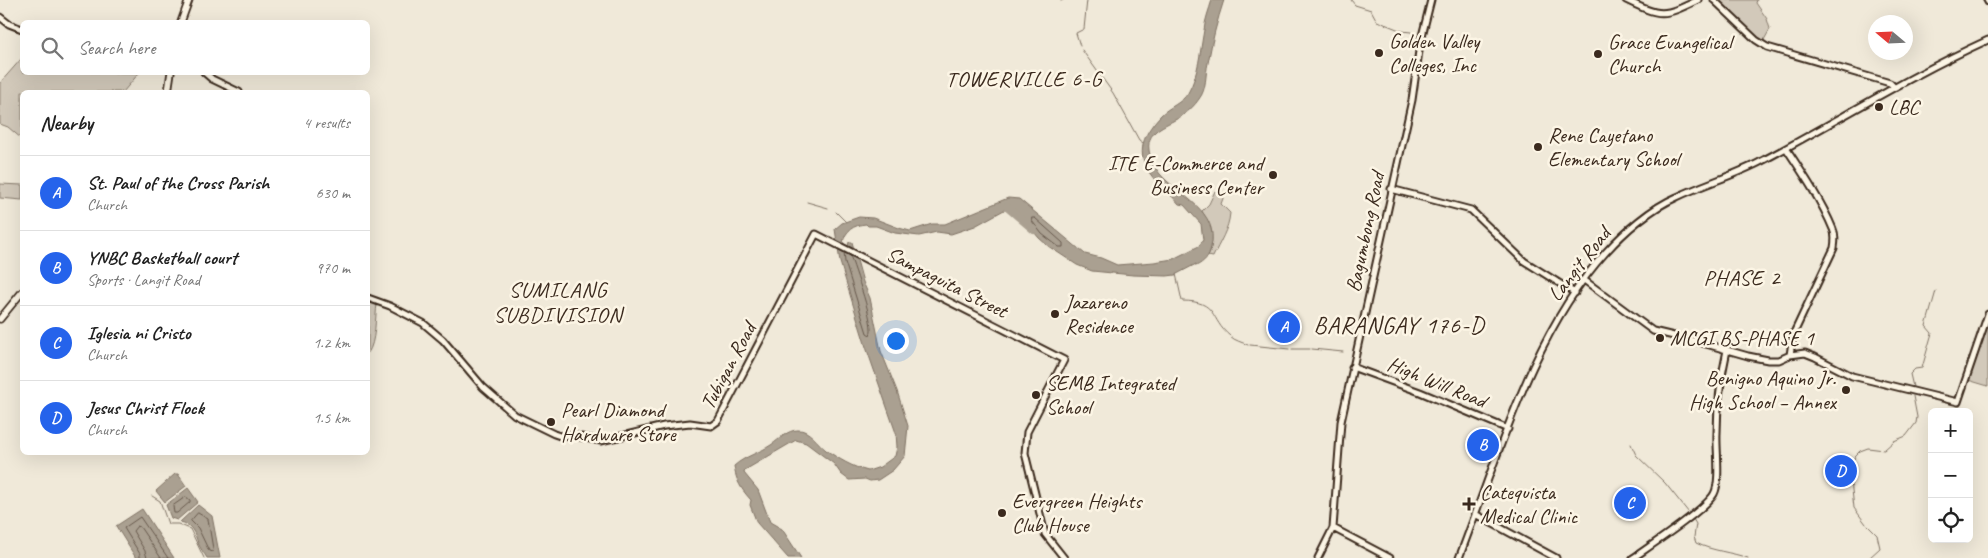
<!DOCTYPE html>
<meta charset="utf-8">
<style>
:root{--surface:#fff;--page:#f6f6f6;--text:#222;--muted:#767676;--line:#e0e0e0;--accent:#2563eb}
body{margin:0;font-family:Caveat,sans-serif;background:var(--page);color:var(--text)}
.controls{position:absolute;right:15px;bottom:15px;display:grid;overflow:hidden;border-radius:8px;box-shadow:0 5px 20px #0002}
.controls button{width:45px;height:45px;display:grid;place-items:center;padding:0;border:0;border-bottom:1px solid var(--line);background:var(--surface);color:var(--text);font:25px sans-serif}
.compass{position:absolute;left:1868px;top:15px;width:45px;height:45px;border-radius:50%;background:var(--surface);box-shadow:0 5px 20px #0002;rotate:289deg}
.you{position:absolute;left:895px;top:340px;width:18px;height:18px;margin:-12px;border:4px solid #fff;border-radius:50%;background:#1a73e8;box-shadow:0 0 0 8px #1a73e833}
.badge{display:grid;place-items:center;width:32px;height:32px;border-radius:50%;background:var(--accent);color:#fff;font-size:16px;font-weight:700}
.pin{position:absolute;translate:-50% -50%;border:2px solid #fff;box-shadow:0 1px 5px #0006}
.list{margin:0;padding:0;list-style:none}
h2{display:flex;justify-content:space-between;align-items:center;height:65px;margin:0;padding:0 20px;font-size:21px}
h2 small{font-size:16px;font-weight:400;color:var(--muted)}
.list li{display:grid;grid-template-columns:32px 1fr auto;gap:15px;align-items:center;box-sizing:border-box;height:75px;padding:0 20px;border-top:1px solid var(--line)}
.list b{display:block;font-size:19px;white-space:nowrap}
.list p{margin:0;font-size:16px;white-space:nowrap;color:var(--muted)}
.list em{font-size:16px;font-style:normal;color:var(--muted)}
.icon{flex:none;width:28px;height:28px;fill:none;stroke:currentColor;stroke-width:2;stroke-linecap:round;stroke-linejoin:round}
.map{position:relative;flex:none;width:1988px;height:558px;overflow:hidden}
.search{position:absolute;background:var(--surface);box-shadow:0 5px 20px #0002;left:20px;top:20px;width:350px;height:55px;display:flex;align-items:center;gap:12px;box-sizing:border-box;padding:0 18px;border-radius:8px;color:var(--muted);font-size:19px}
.panel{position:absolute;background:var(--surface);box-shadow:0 5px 20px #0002;left:20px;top:90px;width:350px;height:365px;border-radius:8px}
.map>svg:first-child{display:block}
.green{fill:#d2c9ba;stroke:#867a6c}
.water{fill:#aaa091;stroke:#7e7163}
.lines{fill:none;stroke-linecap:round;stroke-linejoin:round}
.shore{stroke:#67594c;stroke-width:1}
.stream{stroke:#7e7163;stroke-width:1}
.river{stroke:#aaa091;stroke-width:8}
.secondary-casing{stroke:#3b2a1e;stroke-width:9}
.primary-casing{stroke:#3b2a1e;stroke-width:9}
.secondary{stroke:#fcf5e5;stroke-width:5}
.primary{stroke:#fcf5e5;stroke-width:5.5}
.poi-dot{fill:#3b2a1e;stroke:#fcf5e5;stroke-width:2}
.labels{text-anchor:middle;stroke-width:5;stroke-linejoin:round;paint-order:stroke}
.poi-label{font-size:21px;fill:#3b2a1e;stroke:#fcf5e5;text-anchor:start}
.street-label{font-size:21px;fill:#3b2a1e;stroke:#fcf5e5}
.neighbourhood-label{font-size:22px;letter-spacing:1px;fill:#3b2a1e;stroke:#fcf5e5}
.quarter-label{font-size:24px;letter-spacing:1px;fill:#3b2a1e;stroke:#fcf5e5}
</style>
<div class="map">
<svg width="1988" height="558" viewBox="0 0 1988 558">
<rect width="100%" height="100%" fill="#f0e9d9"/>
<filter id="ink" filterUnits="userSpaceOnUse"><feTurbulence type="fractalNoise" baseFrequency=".02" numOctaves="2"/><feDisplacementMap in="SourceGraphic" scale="10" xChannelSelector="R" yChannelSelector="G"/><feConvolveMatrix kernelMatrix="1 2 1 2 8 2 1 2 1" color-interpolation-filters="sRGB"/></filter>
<g filter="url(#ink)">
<path class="green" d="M1718,0H1757L1756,3L1767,19L1770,29L1764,40L1757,38Z
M22,58V72L139,73L123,92H22V139L8,127L0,124V83Z
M0,184L22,185V200L0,198Z
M1215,191L1225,193L1221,204L1230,213C1229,229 1219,243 1213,257L1208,256C1216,240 1210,226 1202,211L1209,204Z
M368,302L377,304C375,318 376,342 368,353Z
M1987,324H1988V386L1968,380Z"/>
<path class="water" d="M1212,0H1224C1217,21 1212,41 1208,63C1205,75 1207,89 1199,99C1195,105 1189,111 1183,115C1170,125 1146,128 1149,150C1150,158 1155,168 1160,174C1179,196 1220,211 1211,247C1209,257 1204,262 1196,266V264L1175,275L1167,276L1133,275L1092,271L1077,265L1048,246L1039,238L1019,214L1010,210H1004L975,226L951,234L937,232L919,236L895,233L876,226H868L866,224C853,225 845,231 843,243L848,246L849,242H852L863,282L870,298L881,351L897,391L908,426L905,456L893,470L878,480L870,481L865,479L849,480L841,474L834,464L806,443L796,440L745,470L744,473L758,490L770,522L782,529L801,558H788L757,523L750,505L751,500C741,489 736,481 734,466C745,456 759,453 771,445C780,439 787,430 798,430C809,429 818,444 826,450C839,459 852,467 868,471L880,467L895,456L897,447L896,433L866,347L840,262L835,229L842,223L859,217L873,218L899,228L910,231L932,224H945L1008,198L1019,199L1085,254L1101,258L1117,265L1154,262L1173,259L1199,246L1203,240L1201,224L1184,205L1179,204C1173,196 1164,190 1157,182C1134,158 1140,137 1161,115C1169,107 1182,103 1188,93C1199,74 1200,51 1204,30C1205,20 1209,10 1212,0Z
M175,474H178L186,486L165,502L156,491Z
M188,488L198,502L177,520L171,518L166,505Z
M198,505L212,516L220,558H207C204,553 200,548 198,543C195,534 192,524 180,522Z
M142,509L174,558H136L116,526Z"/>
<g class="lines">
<path class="shore" d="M1032,218H1035L1063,243V247H1059L1042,234L1032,221Z
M844,252L845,262L867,333L870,335C876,325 854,269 850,255
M186,497L190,500V502L177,513H174L173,506Z
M198,513L208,519L213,549L212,552L209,551L198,528L191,521Z
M140,558V554L124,528L140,517L168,558
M147,558L145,551L133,531L137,526L140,527L161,558"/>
<path class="stream" d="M1351,0L1355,5L1371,10L1377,21L1402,31L1411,32L1415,36V40
M1061,1L1063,0
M1080,46L1076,33L1084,29L1087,0
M1082,50L1113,93L1139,140L1143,143
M807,202L828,208
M836,212L846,222
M1176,274L1182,301C1219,301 1209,319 1230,336C1235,341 1242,342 1248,345
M1250,345L1289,349
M1292,349H1310
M1312,349L1343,352
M1913,387L1910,374L1915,369L1922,368L1932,333L1926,326L1936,291
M1631,444L1636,455L1665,483L1689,513
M152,496L160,501L168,524H178L190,529L204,558
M1693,519L1696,524L1694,537L1696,543C1712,551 1731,552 1748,558
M1866,524L1854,508L1851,481L1852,464L1855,456L1860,451L1868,448L1884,450L1894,441L1906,436L1916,423L1917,417L1913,396
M1868,526L1877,535L1880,548L1869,558"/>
<path class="river" d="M1007,207L1034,230"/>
<g class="secondary-casing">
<path id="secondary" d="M1626,0C1661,17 1663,17 1698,0
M1714,0L1756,40L1767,47L1890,83L1894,87
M1987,0L1988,2
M0,17L9,24L22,29
M204,72L212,79L239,92
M1786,148C1802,172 1822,202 1833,229C1836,235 1835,242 1834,248L1793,335L1790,355
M1391,189L1471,210L1524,261L1575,293
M1584,280L1653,331L1699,342L1748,356L1768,360H1779L1790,355L1805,353L1815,357L1852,376L1958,402L1988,314
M368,298L390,306L423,323L443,340L483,387L515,415L554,434L560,436L571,435L601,441L664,426L690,423L711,426L718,421L816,234L1064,360L1027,432L1025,453L1045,534L1064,558
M1352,367L1420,392L1508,429
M1475,514L1556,558
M1333,528L1390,558
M1318,558L1333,528L1341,422L1412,100L1420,44L1431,0
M1459,558C1498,457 1532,333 1606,252C1624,232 1651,208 1677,197C1704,184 1733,176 1760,162C1836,122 1909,76 1988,40
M1633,558C1650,546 1705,510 1714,494C1721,481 1716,449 1717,433C1717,405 1721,377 1727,350"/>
</g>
<g class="primary-casing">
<path id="primary" d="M181,22L189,0
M168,92L171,72
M0,319L22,292"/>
</g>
<use href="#secondary" class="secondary"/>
<use href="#primary" class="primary"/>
</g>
</g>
<g class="poi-dot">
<circle cx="1379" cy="53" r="5"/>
<circle cx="1598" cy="54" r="5"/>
<circle cx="1879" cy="107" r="5"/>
<circle cx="1538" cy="147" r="5"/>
<circle cx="1273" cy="175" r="5"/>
<circle cx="1055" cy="314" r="5"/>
<circle cx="1660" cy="338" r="5"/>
<circle cx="1846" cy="390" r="5"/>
<circle cx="1036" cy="395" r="5"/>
<circle cx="551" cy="422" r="5"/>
<path d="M1466.5 496.5h5v5h5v5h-5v5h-5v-5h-5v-5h5z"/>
<circle cx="1002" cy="513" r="5"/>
</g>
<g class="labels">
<g class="poi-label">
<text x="1389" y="48">Golden Valley<tspan x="1389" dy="24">Colleges, Inc</tspan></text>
<text x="1608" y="49">Grace Evangelical<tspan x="1608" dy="24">Church</tspan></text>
<text x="1889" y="114">LBC</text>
<text x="1548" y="142">Rene Cayetano<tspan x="1548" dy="24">Elementary School</tspan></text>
<text x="1263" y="170" text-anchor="end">ITE E-Commerce and<tspan x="1263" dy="24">Business Center</tspan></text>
<text x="1065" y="309">Jazareno<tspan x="1065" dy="24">Residence</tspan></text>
<text x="1670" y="345">MCGI BS-PHASE 1</text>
<text x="1836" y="385" text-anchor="end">Benigno Aquino Jr.<tspan x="1836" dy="24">High School – Annex</tspan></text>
<text x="1046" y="390">SEMB Integrated<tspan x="1046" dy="24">School</tspan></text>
<text x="561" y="417">Pearl Diamond<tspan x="561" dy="24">Hardware Store</tspan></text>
<text x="1480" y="499">Catequista<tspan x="1480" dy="24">Medical Clinic</tspan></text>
<text x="1012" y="508">Evergreen Heights<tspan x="1012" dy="24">Club House</tspan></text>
</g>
<g class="street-label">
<text transform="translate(1365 232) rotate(-78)" y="7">Bagumbong Road</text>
<text transform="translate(1579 264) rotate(-52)" y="7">Langit Road</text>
<text transform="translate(947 282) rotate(27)" y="7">Sampaguita Street</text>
<text transform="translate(728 366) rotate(-62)" y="7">Tubigan Road</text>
<text transform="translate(1437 382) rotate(22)" y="7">High Will Road</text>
</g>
<g class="neighbourhood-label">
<text x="1024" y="86">TOWERVILLE 6-G</text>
<text x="1742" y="285">PHASE 2</text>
<text x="558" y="297">SUMILANG<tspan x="558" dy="25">SUBDIVISION</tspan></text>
</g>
<g class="quarter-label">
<text x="1399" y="333">BARANGAY 176-D</text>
</g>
</g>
</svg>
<div class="controls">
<button>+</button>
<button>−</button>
<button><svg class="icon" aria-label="locate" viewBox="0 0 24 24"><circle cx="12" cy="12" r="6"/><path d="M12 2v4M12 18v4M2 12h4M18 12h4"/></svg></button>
</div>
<svg class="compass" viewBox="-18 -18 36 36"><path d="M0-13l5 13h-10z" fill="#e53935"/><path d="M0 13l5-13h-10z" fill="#767676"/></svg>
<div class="you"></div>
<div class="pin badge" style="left:1284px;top:327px">A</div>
<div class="pin badge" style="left:1483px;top:445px">B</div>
<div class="pin badge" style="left:1630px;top:503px">C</div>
<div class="pin badge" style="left:1841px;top:471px">D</div>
<div class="search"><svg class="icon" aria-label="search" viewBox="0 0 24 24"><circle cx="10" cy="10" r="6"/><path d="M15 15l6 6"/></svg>Search here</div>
<section class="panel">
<h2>Nearby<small>4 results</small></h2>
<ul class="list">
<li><span class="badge">A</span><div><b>St. Paul of the Cross Parish</b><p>Church</p></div><em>630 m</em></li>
<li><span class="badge">B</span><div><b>YNBC Basketball court</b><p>Sports · Langit Road</p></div><em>970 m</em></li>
<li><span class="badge">C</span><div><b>Iglesia ni Cristo</b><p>Church</p></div><em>1.2 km</em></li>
<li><span class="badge">D</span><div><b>Jesus Christ Flock</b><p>Church</p></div><em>1.5 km</em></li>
</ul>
</section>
</div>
